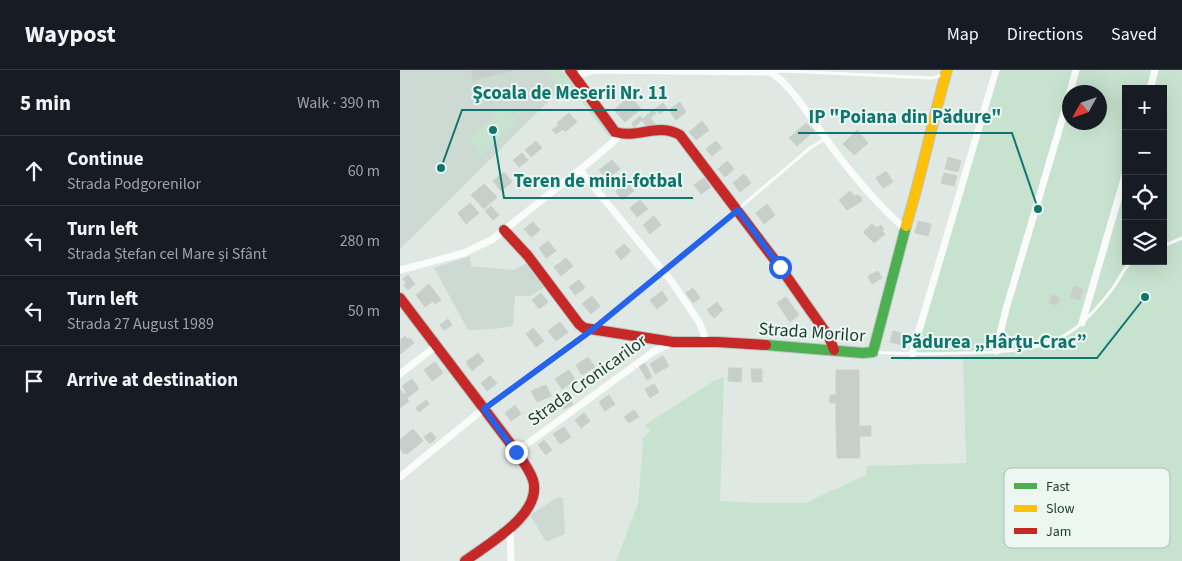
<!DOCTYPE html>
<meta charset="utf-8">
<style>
:root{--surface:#171b24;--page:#20242c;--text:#f1f3f6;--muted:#9ea1a6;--line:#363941}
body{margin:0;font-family:"Source Sans 3",sans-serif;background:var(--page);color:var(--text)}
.controls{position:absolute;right:15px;top:15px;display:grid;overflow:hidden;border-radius:0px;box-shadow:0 5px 20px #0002}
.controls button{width:45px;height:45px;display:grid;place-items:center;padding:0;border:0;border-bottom:1px solid var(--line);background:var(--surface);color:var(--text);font:25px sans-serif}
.compass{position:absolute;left:662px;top:15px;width:45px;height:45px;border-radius:50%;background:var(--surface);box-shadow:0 5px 20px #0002;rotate:230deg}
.stop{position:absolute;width:15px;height:15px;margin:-11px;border:4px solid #2563eb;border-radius:50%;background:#fff}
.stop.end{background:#2563eb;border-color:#fff;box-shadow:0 1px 5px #0008}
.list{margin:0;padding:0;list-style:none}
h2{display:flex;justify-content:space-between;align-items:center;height:65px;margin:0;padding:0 20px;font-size:21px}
h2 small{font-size:16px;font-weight:400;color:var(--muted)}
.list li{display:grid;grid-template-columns:32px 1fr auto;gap:15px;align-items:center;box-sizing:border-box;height:70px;padding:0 20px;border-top:1px solid var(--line)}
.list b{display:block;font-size:19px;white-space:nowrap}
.list p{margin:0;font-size:16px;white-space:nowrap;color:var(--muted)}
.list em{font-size:16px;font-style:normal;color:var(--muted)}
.icon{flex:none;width:28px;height:28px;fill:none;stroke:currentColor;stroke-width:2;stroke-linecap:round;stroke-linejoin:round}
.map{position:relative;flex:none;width:782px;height:491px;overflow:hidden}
header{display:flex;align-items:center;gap:30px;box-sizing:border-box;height:70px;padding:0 25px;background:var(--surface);border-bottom:1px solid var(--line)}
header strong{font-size:24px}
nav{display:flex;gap:28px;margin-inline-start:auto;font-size:18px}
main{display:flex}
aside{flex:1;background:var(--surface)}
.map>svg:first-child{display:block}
.built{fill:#cddad4}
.green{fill:#c7e3cf;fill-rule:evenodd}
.building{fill:#c7cfcb;stroke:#c8d1cd}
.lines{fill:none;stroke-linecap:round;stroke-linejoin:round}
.fast-casing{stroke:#bcc7c2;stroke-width:12}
.slow-casing{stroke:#bcc7c2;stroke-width:12}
.jam-casing{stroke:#bcc7c2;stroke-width:12}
.lane{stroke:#fafcfb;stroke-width:3}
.street{stroke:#fafcfb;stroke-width:7}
.fast{stroke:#4caf50;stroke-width:10}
.slow{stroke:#ffc107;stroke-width:10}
.jam{stroke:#c62828;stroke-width:10}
.route{stroke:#2563eb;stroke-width:6}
.labels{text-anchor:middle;stroke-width:4;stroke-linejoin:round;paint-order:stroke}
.street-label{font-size:18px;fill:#1d3b32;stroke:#edf7f2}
.key{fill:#edf7f2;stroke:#afbfb8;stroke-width:1}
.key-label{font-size:14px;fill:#1d3b32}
.leader{fill:none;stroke:#0f766e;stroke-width:2}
.callout-dot{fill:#0f766e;stroke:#edf7f2;stroke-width:2}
.callout-label{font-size:19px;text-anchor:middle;font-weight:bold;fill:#0f766e;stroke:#edf7f2;stroke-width:4;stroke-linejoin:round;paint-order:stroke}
</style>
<header>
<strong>Waypost</strong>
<nav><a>Map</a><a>Directions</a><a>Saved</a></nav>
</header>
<main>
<aside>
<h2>5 min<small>Walk · 390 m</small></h2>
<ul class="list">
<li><svg class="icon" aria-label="ahead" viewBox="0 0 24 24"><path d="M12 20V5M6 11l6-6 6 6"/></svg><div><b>Continue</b><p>Strada Podgorenilor</p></div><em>60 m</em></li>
<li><svg class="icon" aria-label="left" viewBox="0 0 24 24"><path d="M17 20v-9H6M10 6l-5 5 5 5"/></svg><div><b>Turn left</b><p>Strada Ștefan cel Mare și Sfânt</p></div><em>280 m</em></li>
<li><svg class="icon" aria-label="left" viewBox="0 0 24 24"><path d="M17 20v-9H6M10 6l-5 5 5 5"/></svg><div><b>Turn left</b><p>Strada 27 August 1989</p></div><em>50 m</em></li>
<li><svg class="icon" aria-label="arrive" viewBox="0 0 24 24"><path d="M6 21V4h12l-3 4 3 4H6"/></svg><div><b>Arrive at destination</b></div></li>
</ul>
</aside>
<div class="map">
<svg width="782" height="491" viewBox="0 0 782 491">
<rect width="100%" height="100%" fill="#e0e8e4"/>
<path class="built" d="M0,0H147L162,18L0,179Z
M70,186L71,196L113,200L130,192L145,217L130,226H115L113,256L93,259L68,260L34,198Z
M158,427L163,428L165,464L146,472L130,445Z"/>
<path class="green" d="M147,0H162L212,64L209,67L171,18H162Z
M592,0H782V491H216L238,434L243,377L242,368L250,362L245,355L315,310L324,307L320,431L359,433H405L466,405L467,396L566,393L563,286L507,291ZM726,19H763V191H726ZM670,22H700V52H670Z
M104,37L117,51L82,84L69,70Z"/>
<path class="building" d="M71,0H116L73,10Z
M230,26L241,39L225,52L214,40Z
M280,32L286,42L276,50L269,40Z
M263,33L267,38L260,44L255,39Z
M253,40L256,43L250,48L257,56L247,57L242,50L234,57L232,53L240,46L243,49Z
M169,43L177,52L165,62L163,59L156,64L152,60L159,55L157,53Z
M302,51L309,60L296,70L289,62Z
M406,53L414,61L397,76L389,68Z
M457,60L468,73L454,85L443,74Z
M136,71L142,78L131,87L125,80Z
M316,71L322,78L312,86L306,79Z
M122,83L128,90L119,97L113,90Z
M548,87L561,91L558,102L545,99Z
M212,90L220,99L207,109L199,100Z
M327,91L334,99L325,107L318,99Z
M486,101L493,112L483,118L476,108Z
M104,102L112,112L101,121L93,111Z
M544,103L557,106L554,116L541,113Z
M344,104L351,113L340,122L333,113Z
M304,108L311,117L301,124L294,115Z
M227,113L234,121L222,130L216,121Z
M84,114L97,127L84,139L71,125Z
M450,121L454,126L457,125L461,127L462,131L447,140L439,130Z
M240,130L248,139L237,147L230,138Z
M70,133L79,143L66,154L58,143Z
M367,134L375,145L364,154L356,143Z
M91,136L99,145L93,150L85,141Z
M254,146L261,155L250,164L243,155Z
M518,151L531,154L528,166L515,163Z
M133,152L140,160L131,167L124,159Z
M472,154L477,158L481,155L484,159L482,161L485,164L474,173L463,162Z
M148,171L156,181L146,188L139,178Z
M224,174L231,181L221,190L215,182Z
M166,188L173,196L161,206L154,197Z
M478,201L482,208L472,214L468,206Z
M8,205L15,214L8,220L4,215L6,213L3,209Z
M179,210L185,218L175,225L169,217Z
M29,214L41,230L35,234L33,231L25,237L16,225Z
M674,216L683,220L679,230L670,227Z
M293,218L300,228L293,233L286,223Z
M262,221L268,230L257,239L250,230Z
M141,223L148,232L139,239L132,230Z
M652,225L660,228L657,235L649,233Z
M192,226L200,236L191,244L182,234Z
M386,227L399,245L390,252L377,233Z
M317,232L323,240L314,248L307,240Z
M48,249L52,255L44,260L40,255Z
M160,252L168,262L156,271L148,261Z
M133,258L144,271L136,277L126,264Z
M493,261L505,264L502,275L490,272Z
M5,266L8,269L10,268L14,273L0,284V270Z
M78,283L84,291L72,301L66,292Z
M263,286L269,296L255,304L250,294Z
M188,287L195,297L182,305L176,295Z
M35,292L43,303L32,311L24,300Z
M245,293L252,307L247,310L239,296Z
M329,298H342L341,312L328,311Z
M351,299H362V312H352Z
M169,300L175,310L162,319L155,309Z
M436,300H459V356H436V333H430V325H436Z
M90,306L97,313L87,321L81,313Z
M12,309L19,319L7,328L4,324L6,322L2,316Z
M254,314L259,322L250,328L245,319Z
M146,315L151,326L137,332L131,321Z
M0,319L9,331L0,338Z
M166,323L173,334L164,339L157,328Z
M209,325L215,334L205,341L199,332Z
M26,330L29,334L19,342L16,338Z
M115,335L121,344L111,351L105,343Z
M234,340L239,347L229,353L224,347Z
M184,343L190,351L181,358L175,350Z
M436,356H459L460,388H437Z
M459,356H471V366H459Z
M164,357L171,367L160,374L153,364Z
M13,359L23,371L7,384L3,383L0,378V370Z
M31,362L36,368L30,374L24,367Z
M144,370L152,380L146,385L138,375Z"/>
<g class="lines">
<g class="fast-casing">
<path id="fast" d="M366,275L463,283L473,282L506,156"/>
</g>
<g class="slow-casing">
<path id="slow" d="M506,156C522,104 532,52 547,0"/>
</g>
<g class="jam-casing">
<path id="jam" d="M170,0L215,62C239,69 257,52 280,65L380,197L429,267L434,280
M104,160L128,186L179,254L184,258L273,272H317L366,275
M0,228L113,377C120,387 129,398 133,410C143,444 88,474 65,491"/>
</g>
<path class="lane" d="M372,2L386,1L532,8L543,5
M763,176L782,168
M686,249C696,239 707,227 715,215C721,206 724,198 732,191
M196,256L263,200L331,147L344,134L410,78L425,69
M474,282C505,285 536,284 567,283C592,282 620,282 644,274C658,270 670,263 681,254"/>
<path class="street" d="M175,6L195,0L369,2C388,10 413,51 426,69C449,101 476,133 505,159
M750,19L755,0
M670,22L676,0
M180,100L272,212L299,252L304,264V272
M0,200L64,183L93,169L187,94L213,72L220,64
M682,253L726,102
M596,281L606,239L670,23
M512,284L596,0
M0,304L36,276
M116,382L253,282L271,273
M0,407L76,345L192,260
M110,457L111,491"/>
<use href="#fast" class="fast"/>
<use href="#slow" class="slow"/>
<use href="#jam" class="jam"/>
</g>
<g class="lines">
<path class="route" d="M116,382L84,339L192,260L338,140L380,197"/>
</g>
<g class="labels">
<g class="street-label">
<text transform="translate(412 262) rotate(4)" y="6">Strada Morilor</text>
<text transform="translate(187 310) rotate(-36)" y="6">Strada Cronicarilor</text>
</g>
</g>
<rect x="604" y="398" width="166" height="80" rx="8" class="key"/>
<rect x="614" y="413" width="23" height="6" fill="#4caf50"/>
<rect x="614" y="435" width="23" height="7" fill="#ffc107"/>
<rect x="614" y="458" width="23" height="6" fill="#c62828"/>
<g class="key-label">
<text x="646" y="421">Fast</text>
<text x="646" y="443">Slow</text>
<text x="646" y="466">Jam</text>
</g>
<path class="leader" d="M41 98L62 40H277M638 139L612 63H398M93 60L104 128H293M745 227L697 288H491"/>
<g class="callout-dot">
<circle cx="41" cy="98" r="5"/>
<circle cx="638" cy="139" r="5"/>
<circle cx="93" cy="60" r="5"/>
<circle cx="745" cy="227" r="5"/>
</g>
<g class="callout-label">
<text x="170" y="29">Şcoala de Meserii Nr. 11</text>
<text x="505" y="53">IP "Poiana din Pădure"</text>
<text x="198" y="117">Teren de mini-fotbal</text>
<text x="594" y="278">Pădurea „Hârțu-Crac”</text>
</g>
</svg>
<div class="controls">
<button>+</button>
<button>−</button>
<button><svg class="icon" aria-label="locate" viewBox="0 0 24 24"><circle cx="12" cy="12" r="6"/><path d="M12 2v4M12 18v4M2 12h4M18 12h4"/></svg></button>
<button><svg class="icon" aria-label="layers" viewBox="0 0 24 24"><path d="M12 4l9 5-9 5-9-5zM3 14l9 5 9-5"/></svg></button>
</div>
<svg class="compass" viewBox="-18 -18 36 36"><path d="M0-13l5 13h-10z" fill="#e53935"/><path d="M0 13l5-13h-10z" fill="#9ea1a6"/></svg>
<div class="stop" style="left:380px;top:197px"></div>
<div class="stop end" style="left:116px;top:382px"></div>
</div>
</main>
